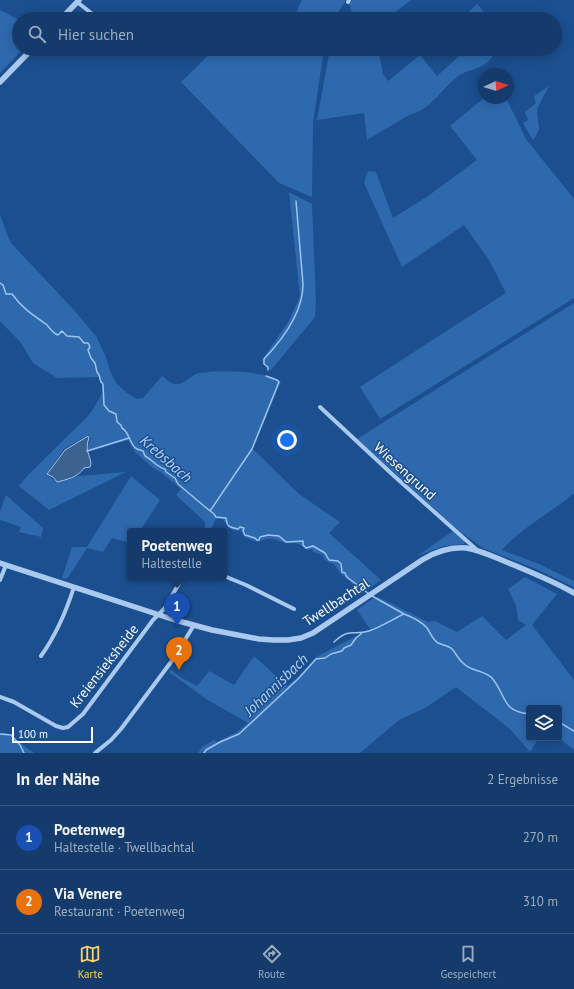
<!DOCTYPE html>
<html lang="de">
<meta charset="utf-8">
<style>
:root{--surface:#143b6b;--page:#214673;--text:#f1f3f6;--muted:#9dadc1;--line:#33557e;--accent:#ffd166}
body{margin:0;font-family:"PT Sans",sans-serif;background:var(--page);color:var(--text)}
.controls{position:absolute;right:12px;bottom:12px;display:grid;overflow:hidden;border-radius:4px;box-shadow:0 2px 10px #0003}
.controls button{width:36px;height:36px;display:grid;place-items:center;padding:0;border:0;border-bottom:1px solid var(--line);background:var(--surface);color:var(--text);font:20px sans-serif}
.compass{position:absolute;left:478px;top:68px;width:36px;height:36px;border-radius:50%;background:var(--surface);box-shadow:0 2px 10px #0003;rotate:86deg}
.scale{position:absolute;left:12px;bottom:10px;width:81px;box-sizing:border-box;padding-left:4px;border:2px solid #fff;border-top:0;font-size:11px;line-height:14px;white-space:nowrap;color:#fff;-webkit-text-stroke:3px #1b4f8f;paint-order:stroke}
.you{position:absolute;left:287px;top:440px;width:14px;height:14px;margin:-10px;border:3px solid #fff;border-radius:50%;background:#1a73e8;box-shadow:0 0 0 6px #1a73e833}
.badge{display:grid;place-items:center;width:26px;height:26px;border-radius:50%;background:var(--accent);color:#fff;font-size:13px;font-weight:700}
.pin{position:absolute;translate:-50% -33px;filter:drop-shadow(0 1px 2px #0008)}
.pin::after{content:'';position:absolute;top:21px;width:14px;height:12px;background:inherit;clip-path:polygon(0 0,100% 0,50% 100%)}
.popup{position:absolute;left:127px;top:528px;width:100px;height:52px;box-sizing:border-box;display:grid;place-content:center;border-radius:4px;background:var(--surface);filter:drop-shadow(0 1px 3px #0005);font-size:13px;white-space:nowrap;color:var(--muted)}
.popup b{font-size:15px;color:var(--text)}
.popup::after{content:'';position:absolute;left:50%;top:100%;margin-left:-8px;border:8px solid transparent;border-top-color:var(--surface)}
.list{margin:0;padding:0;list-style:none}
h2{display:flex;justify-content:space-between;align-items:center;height:52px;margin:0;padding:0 16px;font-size:17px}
h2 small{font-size:13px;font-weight:400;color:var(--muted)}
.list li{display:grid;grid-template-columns:26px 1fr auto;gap:12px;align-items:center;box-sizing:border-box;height:64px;padding:0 16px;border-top:1px solid var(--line)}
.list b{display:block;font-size:15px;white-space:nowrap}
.list p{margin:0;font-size:13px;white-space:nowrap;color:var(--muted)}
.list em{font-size:13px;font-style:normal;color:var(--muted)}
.icon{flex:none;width:22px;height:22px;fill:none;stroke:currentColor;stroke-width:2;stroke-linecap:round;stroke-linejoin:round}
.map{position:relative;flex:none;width:574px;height:753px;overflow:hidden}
.search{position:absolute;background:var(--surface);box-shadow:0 2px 10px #0003;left:12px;right:12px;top:12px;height:44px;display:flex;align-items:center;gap:10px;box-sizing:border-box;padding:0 14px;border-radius:22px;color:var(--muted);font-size:15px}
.sheet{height:180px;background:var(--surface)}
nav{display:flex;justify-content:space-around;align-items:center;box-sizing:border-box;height:56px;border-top:1px solid var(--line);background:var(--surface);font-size:11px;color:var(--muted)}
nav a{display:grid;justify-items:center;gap:2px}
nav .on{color:var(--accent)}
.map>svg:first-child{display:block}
.green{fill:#2e69ad}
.water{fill:#3c6290;stroke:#9cc4f0}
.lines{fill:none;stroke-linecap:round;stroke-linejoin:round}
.stream{stroke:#9cc4f0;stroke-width:1.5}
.minor{stroke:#a9c9ee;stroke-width:4}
.tertiary{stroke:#a9c9ee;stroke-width:5.5}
.labels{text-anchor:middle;stroke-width:3;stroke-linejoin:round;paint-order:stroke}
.street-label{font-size:14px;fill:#fff;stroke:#1b4f8f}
.water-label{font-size:15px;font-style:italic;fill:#b5d3f5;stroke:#1b4f8f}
</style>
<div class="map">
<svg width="574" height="753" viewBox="0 0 574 753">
<rect width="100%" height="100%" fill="#1b4f8f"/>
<path class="green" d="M302,0H346L334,19H293Z
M352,0H411L386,19H354L349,3Z
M477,4L490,19H461Z
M0,10L19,20V49H23L0,73Z
M215,49H324L313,123L312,197L279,183L181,82Z
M330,49L355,53V49H378L383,74L388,81L420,55L437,76L467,49H499C494,54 490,61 484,65C477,69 469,70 461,74C443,86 432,110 409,115L367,140L364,113L317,120Z
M549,86L537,109L539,130L534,139H532L523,123L528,120L525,112L536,103L534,96Z
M484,98H506L526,139L574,199V298L380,419L360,387L451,328L506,293L489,260L464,225L402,267L364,183L368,171L376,172L393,218L428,196L477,160L450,126Z
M289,192L312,204L316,301L315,317L271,370L266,368L262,360L288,322L300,297Z
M0,215L8,237L11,243L73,309L96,336L105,355L111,373L116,383L127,393L137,399L143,398L162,376C167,380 172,385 178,384C185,384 190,376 196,374C216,369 263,371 281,381L253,449L299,494L340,522L329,533L381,580L363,593L340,573L334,564C329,563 324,561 323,555L313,552L312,549L309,550C304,549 302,545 298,544C294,542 289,544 285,543C271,538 271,537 257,542L244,537L241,530C232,533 227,526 223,519H216L210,531H205V522L176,495L181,489L159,471L154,469L135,452L128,440L88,452V446L91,438L88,435L64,449L46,474L56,482L71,479L78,476L126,472L49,510L19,486L28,475L86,418L92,411L97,402L102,394V384L100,382L99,377L57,378L33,363L21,343L0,321Z
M574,303V493C551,513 522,527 502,550L539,564L574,581V587L536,569L483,548L459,531L357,439Z
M131,476L160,500L140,531H130V543L112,538L103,552L87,548L67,579L62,578L72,547H87Z
M6,495L43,528L41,537L19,532L21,527L0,520V511Z
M453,531L465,542L464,544L444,546L417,556Z
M525,577L557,594L532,625L574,680V750L559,738V708H529V738H539L530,752L510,729L456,687L425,708L399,720L360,753H198L202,747L214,740L217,742L237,732L248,723L206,699L169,672L171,670L180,677L197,686L209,671L234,685L254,656L287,686L298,677L316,657L370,629L357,610L372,599L378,597L428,622L435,621L457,632L482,616L506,640L526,625L518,620L516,606L508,589Z
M0,733H6L34,753H0Z"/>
<path class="water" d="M88,436L89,438C83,452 94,460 90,467L84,468C77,478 68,479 57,482L53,477L47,474L65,450Z"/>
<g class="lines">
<path class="stream" d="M0,283L3,285L6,294H12C22,308 33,315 46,324C50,328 52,333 58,335L62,331L67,336L79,337L84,343H88L90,347L88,350L91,358L95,363L97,372L99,375L101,382L103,384L104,405L109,411L116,414L117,422L121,425L122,428C129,431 130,446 137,449C139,450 141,450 143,451L145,456C153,460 156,467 165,469L166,472L175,478L178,484L204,506L214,514L216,517L226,518C227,527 229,527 238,529L240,527L244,528L243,531L245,535L255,538L257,540H259L260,537L268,535L279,536L286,542L303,541V545L306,548L313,546L325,553L329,560L338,561L341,564L342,572L345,573L347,577L369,594
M268,370V367L264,364V359C283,339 303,312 303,284L296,201
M87,451L129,438
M210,511L252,449L279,382L277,380L266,376
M372,596L404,614
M334,642C350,627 353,636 369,631C381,627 393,619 404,614C412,617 421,621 427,628C430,632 433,640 438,643C442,645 448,645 452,649C456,653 458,659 463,663C471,672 485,670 492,678C507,696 501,711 529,714
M559,722L574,731
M0,734L11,735L20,745L24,753
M204,753L206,750L220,742L239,734L298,679L316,659L325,658L331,654L342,651L344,648L351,645L356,638L362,633"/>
<path class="minor" d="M77,2L99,19
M348,2L349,0
M320,407L393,475L477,550
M224,576L246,585L294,609
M0,580L6,565
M41,656C56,635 66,612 74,587
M0,697L14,702L56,726L63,728L68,727L83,714L153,620L164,609L183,577
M95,753L111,740L121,729L174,658L194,625"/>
<path class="tertiary" d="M61,19L79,0
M0,82L32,49
M0,563L175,620L212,630L259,639L273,640H288L301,638L313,633L422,560C435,552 450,547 466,548C479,550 492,556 504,561C528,571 551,580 574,593"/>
</g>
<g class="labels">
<g class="street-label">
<text transform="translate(405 471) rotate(42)" y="5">Wiesengrund</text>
<text transform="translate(336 602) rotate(-33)" y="5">Twellbachtal</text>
<text transform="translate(104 666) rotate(-52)" y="5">Kreiensieksheide</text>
</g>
<g class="water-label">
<text transform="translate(166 459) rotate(41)" y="5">Krebsbach</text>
<text transform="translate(276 685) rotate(-44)" y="5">Johannisbach</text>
</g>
</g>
</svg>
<div class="controls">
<button><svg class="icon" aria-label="layers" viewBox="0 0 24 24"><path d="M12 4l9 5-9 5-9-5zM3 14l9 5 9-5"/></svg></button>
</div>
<svg class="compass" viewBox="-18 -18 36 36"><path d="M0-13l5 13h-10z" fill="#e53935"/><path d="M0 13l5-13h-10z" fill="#9dadc1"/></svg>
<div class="scale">100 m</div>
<div class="you"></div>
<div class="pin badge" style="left:177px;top:626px;background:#1a4fb4">1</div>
<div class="popup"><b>Poetenweg</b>Haltestelle</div>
<div class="pin badge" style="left:179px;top:670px;background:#e8710a">2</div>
<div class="search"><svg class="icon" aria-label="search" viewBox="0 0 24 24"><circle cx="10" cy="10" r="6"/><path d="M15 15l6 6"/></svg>Hier suchen</div>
</div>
<section class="sheet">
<h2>In der Nähe<small>2 Ergebnisse</small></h2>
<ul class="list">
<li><span class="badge" style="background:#1a4fb4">1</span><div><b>Poetenweg</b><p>Haltestelle · Twellbachtal</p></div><em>270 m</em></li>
<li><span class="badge" style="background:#e8710a">2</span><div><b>Via Venere</b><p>Restaurant · Poetenweg</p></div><em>310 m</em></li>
</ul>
</section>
<nav>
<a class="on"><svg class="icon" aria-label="map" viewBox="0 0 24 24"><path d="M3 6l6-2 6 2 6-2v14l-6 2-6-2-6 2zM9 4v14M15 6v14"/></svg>Karte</a>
<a><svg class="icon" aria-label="directions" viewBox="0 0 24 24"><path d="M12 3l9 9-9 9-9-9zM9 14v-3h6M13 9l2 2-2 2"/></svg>Route</a>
<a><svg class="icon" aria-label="saved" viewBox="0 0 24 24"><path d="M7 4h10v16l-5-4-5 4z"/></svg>Gespeichert</a>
</nav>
